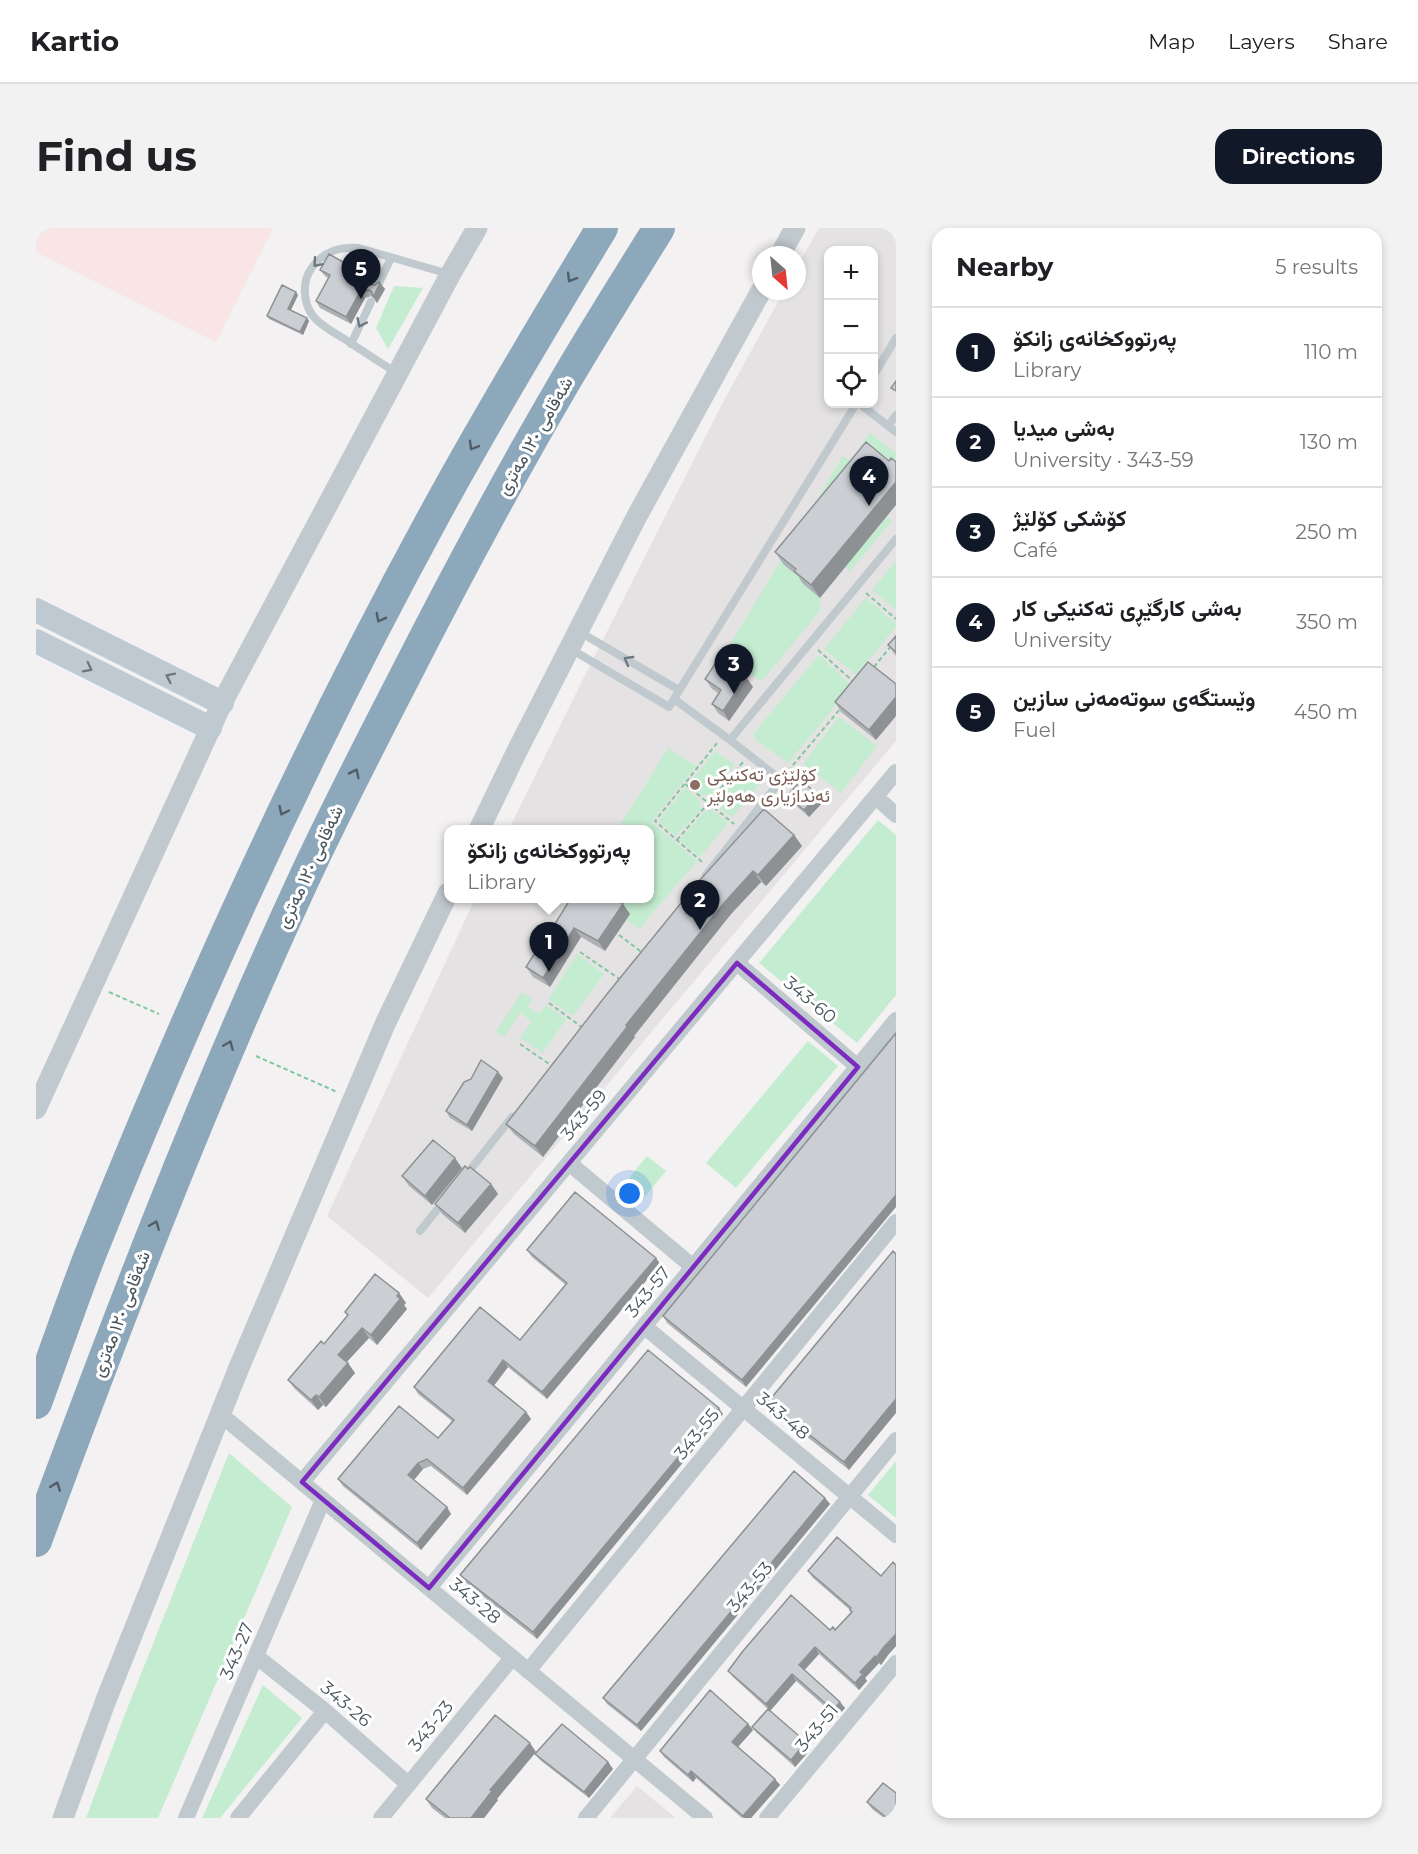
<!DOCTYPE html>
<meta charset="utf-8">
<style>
:root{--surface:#fff;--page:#f2f2f2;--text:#202124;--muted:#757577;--line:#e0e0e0;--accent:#111827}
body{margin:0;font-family:Montserrat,Vazirmatn,sans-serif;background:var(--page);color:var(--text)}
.controls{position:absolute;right:18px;top:18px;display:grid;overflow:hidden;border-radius:12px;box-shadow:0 3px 9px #0003}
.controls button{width:54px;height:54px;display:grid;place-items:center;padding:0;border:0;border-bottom:2px solid var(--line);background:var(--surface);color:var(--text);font:30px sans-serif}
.compass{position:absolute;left:716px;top:18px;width:54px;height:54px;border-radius:50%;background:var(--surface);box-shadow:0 3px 9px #0003;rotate:153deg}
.you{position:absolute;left:594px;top:966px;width:21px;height:21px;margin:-15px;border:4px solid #fff;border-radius:50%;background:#1a73e8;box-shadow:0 0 0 9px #1a73e833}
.badge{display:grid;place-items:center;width:39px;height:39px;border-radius:50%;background:var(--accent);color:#fff;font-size:20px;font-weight:700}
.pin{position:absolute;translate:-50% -50px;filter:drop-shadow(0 2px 3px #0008)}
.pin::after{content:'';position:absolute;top:32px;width:21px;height:18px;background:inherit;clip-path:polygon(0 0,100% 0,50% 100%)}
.popup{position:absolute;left:408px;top:597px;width:210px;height:78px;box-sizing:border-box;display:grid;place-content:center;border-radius:12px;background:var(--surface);filter:drop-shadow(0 2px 4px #0005);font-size:20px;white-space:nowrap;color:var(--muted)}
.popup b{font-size:22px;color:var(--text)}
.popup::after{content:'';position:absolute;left:50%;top:100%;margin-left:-12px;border:12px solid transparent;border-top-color:var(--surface)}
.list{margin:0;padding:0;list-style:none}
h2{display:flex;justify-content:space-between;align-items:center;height:78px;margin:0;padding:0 24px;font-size:26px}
h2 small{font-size:20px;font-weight:400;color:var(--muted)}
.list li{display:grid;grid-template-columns:39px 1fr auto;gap:18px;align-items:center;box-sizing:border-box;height:90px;padding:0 24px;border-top:2px solid var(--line)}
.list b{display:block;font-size:22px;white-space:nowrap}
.list p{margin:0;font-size:20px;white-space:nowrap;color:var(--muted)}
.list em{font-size:20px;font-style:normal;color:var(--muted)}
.icon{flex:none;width:33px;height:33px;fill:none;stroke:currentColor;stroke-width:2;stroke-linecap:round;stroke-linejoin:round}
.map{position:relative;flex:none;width:860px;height:1590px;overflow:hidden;border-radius:18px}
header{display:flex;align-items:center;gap:36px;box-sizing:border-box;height:84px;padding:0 30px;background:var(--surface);border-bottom:2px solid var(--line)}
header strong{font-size:28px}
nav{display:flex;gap:33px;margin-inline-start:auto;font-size:21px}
.intro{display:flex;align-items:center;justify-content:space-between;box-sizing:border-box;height:144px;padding:0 36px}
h1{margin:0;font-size:42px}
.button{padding:15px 27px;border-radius:18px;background:var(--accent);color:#fff;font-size:21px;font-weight:700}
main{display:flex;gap:36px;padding:0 36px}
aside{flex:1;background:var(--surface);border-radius:18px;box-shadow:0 3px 9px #0003}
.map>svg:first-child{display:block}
.education{fill:#e4e2e3;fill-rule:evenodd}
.medical{fill:#f9e5e5}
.green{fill:#c4ecd0}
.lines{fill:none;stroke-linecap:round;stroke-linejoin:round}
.path{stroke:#7fc79e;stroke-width:2;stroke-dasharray:4.5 3;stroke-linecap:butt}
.service{stroke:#c0c9ce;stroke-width:8}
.minor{stroke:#c0c9ce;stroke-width:16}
.tertiary{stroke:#c0c9ce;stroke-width:21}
.secondary{stroke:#bfc9d1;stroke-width:24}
.motorway{stroke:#8da7bb;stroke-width:32}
.wall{fill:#afb2b5}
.shaded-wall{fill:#8e9194}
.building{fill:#cbcfd3;stroke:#8e9194;stroke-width:1.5}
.oneway{stroke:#6d787f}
.oneway2{stroke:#515e66}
.oneway3{stroke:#6d7880}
.marked{fill:none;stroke:#7b2cbf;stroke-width:4.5;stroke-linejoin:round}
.education-dot{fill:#8d6e63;stroke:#fff;stroke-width:2}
.labels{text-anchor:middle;stroke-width:6;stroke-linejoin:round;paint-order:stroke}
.street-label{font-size:18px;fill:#4a565d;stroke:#fff}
.education-label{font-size:18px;fill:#785e54;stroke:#fff;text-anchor:start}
</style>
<header>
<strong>Kartio</strong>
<nav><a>Map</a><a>Layers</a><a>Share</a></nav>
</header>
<div class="intro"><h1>Find us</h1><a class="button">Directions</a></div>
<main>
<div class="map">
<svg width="860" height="1590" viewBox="0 0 860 1590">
<rect width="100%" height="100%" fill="#f3f1f1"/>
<path class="education" d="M783,0H860V513L392,1070L291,988L439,671L614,670V602L473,601L547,451L687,174L748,63H761V39ZM792,22H838V176H792Z
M601,1558L640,1590H574Z"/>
<path class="medical" d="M0,0H237L180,114L0,24Z"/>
<path class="green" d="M358,58L387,60L352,121L340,100Z
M834,205L860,225V244L816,298L833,311L851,289L856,293L814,343L809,339L767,355C778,366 789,367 783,384L726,453L686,430L807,228L815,233Z
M860,333V382L836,362Z
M830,370L860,396V399L820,447L788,421Z
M783,427L816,458L752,535L721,513L717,506Z
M803,489L841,518L805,565L767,536Z
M632,520L660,538L615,594L661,633L603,701L589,692L593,685L568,671L614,670V602L582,601Z
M679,523L699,537L675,568L665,567L653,556Z
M704,541L724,556L696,589L680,578L679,571Z
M650,559L663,572L665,581L640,608L622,593Z
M673,582L678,583L692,595L664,629L644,612L669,583Z
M842,592L860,607V767L821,815L723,735Z
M541,726L568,746L537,788L512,771Z
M486,764L496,771L492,779L503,786L510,777L530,791L507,825L484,810L496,793L484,785L468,809L460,804Z
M772,813L802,838L700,960L670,935Z
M611,928L630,943L602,977L584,961Z
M193,1225L256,1279L122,1590H50L91,1481Z
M860,1233V1290L832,1267Z
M227,1457L266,1490L184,1590H166Z"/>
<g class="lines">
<path class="path" d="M830,365L860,391
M782,422L818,454
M838,439L855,418
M752,543L804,481
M649,556L698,596
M641,612L707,534
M666,634L619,593L681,515
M583,707L607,725
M544,724L585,752
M73,764L123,786
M513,775L547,800
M484,816L516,838
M220,828L301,864"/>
<path class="service" d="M342,57L355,30
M315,116L335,74
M361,145C343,134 325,122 307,110C297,104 285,98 277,88C267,75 266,54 275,41C287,23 303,19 323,20L413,46
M838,147L860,110
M824,176L860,204
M852,198L860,187
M542,403L643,462
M533,420L633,479L820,176
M638,471L694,512L745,552L670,647
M694,512L860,311
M430,947L476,889
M384,1003L408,973"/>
<path class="minor" d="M840,569L860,587
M701,735L822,839
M533,935L657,1039
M609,1099L860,1307
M184,1186L669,1590
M266,1254L860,544
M393,1360L860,792
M220,1428L289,1483L372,1556
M492,1443L860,994
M150,1590L287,1272
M202,1590L289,1483
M345,1590L476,1430
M550,1590L860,1212
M731,1590L860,1435"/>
<path class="tertiary" d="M744,27L759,0
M443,602L480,525L601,288L725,63
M0,881L186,475L414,47L441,0
M27,1590L70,1472L204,1137L350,794L412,665"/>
<path class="secondary" d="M0,382L186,475
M0,413L174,500"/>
<path class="motorway" d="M0,1175C18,1126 35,1076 54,1027C154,777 265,532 394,295C448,195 507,97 566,0
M0,1313C80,1096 163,879 260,668C293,595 330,524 367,452C419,350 473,249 531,150C561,99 592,50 623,0"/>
</g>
<path class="wall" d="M284,42L336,54V56L339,57L344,55L349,61L341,75L337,68L329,70L315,96L284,80L280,73L292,50L289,48Z
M262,67L255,82L271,90L273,93L267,107L233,91L231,88Z
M830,214L784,370L767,356L762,348L748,337L739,324Z
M860,408V428L852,417Z
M832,434L840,512L805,484L799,474Z
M710,449L717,459L693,493L682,485L676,476L682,465L676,461L669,451Z
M751,568L787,574L773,589L756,574Z
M758,607L766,618L730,658L725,654L695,686L598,808L599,809L507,929L478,906L470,896L571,766Z
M594,686L569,723L545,709L514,759L497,749L490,739L517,699Z
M860,805L710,1159L631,1095L627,1088Z
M467,850L436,903L414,890L410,883Z
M426,940L396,977L373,958L366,948Z
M455,956L462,966L429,1005L406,986L399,976Z
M491,1022L620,1030L624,1036L511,1171L472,1139L458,1157L490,1184L495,1191L431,1267L395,1238L387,1241L378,1252L415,1286L385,1322L307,1258L302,1251L402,1210L416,1193L382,1166L378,1159L484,1112L530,1057L496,1029Z
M857,1023L813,1242L737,1182L732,1174Z
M363,1065L370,1075L368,1077L371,1081L341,1117L333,1110L310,1134L319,1145L290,1179L287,1177L282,1182L259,1161L252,1152L288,1116L311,1088L309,1084Z
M687,1186L501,1411L429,1354L424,1347Z
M789,1270L794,1276L605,1503L571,1476L567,1470Z
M860,1337V1418L852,1427L845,1437L843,1435L829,1450L831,1453L823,1462L783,1426L769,1442L809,1480L801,1489L760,1453L734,1483L697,1449L692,1443L794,1402H799L815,1384L814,1382L777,1350L772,1343L845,1348Z
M712,1496L717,1502L702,1519L744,1557L715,1590H706L660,1550L657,1554L628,1529L624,1523Z
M716,1499L770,1514L775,1521L759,1539L721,1505Z
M499,1526L572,1534L577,1541L553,1570L504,1532Z
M390,1571H461L462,1572L448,1590H409L396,1580Z
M831,1574L860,1590H848L836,1581Z"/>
<path class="shaded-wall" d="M332,48L336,54V58L331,52Z
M344,55L349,61L341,75L337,69Z
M260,64L262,67L254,84L252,81Z
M324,64L329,70L315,96L310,89Z
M271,90L273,93L267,107L264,104Z
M860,254V277L784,370L775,357Z
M710,449L717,459L693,493L687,483Z
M860,469V488L840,512L833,502Z
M782,567L787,574L773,589L768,582Z
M758,607L766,618L730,658L722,647Z
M717,643L725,654L695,686L598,808L599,809L507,929L499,918L590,797L688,675Z
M587,676L594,686L569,723L562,713Z
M538,700L545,709L514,759L507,750Z
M462,844L467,850L436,903L431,897Z
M419,930L426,940L396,977L389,968Z
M455,956L462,966L429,1005L422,995Z
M860,967V979L710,1159L706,1152Z
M620,1030L624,1036L511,1171L506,1164Z
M363,1065L370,1075L368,1077L371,1081L341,1117L335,1107Z
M326,1100L333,1110L309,1136L302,1127Z
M467,1132L472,1139L457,1159L452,1153Z
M312,1135L319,1145L290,1179L283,1169Z
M280,1167L287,1177L282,1182L275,1172Z
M860,1171V1185L813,1242L808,1234Z
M683,1180L687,1186L501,1411L497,1404Z
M490,1184L495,1191L431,1267L427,1260Z
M382,1235L387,1241L377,1253L372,1247Z
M789,1270L794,1276L605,1503L601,1497Z
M411,1279L415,1286L385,1322L381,1315Z
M860,1406V1418L852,1427L845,1437L840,1430L847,1420Z
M779,1419L783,1426L767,1443L763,1437Z
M839,1428L843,1435L829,1450L831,1453L823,1462L819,1455L824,1444Z
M756,1446L760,1453L734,1483L730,1476Z
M804,1474L809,1480L801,1489L797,1482Z
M712,1496L717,1502L701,1520L696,1514Z
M770,1514L775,1521L759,1539L755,1532Z
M494,1515L500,1524L461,1571L462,1572L448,1590H435L454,1562Z
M572,1534L577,1541L553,1570L548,1564Z
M655,1543L660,1550L657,1554L652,1547Z
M739,1551L744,1557L715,1590H708L707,1588Z"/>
<path class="building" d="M293,26L332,48L331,52L334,56L339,57L343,54L344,55L337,69L336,64L333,62L324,64L310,89L280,73L294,47L284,42Z
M246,57L260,64L252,81L271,90L264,104L231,88Z
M860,153V163L855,160Z
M830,214L853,233L855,230L860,234V254L775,357L758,343L760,341L739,324Z
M860,408V424L852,417Z
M683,430L710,449L687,483L676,476L685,462L669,451Z
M832,434L860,456V469L833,502L799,474Z
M765,552L782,567L768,582L751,568Z
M728,581L758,607L722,647L717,643L688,675L590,797L591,799L499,918L470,896L571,766L663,653Z
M535,670H578L587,676L562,713L538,700L507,750L490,739L515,699H517Z
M860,805V967L706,1152L627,1088Z
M445,832L462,844L431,897L410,883L428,854L435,851Z
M397,912L419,930L389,968L366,948Z
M429,938L432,941L434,939L455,956L422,995L399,976Z
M539,964L620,1030L506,1164L467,1132L452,1153L490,1184L427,1260L391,1231L382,1235L372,1247L411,1279L381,1315L302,1251L363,1178L402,1210L418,1192L378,1159L444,1079L484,1112L531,1055L491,1022Z
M857,1023L860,1026V1171L808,1234L732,1174Z
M339,1046L363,1065L361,1068L364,1071L335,1107L326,1100L302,1127L312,1135L283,1169L280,1167L275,1172L252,1152L285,1113L288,1116L312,1087L309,1084Z
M612,1122L683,1180L497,1404L424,1347Z
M758,1243L789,1270L601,1497L567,1470Z
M801,1309L845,1348L857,1334L860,1337V1406L847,1420L840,1430L839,1428L824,1444L827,1446L819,1455L779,1419L763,1437L804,1474L797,1482L756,1446L730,1476L692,1443L707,1423L755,1367L794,1402L797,1399L799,1402L816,1384L814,1382L815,1380L772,1343Z
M674,1462L712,1496L696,1514L739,1551L707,1588L655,1543L652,1547L624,1523Z
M732,1481L770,1514L755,1532L716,1499Z
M459,1487L494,1515L454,1562L456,1563L435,1590H414L390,1571Z
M526,1496L572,1534L548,1564L499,1526Z
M847,1555L860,1565V1590H851L831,1574Z"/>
<defs><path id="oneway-chevron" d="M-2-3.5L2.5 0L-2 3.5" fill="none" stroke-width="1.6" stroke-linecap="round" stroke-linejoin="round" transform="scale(1.5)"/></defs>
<g class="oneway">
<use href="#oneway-chevron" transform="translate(281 35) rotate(131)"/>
<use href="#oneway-chevron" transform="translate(325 95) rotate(115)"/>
<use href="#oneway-chevron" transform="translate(592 432) rotate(-150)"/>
</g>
<g class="oneway2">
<use href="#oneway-chevron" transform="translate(535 50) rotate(121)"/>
<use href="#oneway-chevron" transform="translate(437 218) rotate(120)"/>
<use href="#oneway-chevron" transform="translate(344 390) rotate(118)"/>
<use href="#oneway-chevron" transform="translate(319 545) rotate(-64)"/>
<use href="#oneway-chevron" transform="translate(247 583) rotate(115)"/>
<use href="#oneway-chevron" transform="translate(193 817) rotate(-67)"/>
<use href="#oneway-chevron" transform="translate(119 997) rotate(-68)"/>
<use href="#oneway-chevron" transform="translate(20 1258) rotate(-69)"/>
</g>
<g class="oneway3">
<use href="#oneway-chevron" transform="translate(52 440) rotate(27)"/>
<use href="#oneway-chevron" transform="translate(134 449) rotate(-154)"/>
</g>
<path class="marked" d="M701,735L822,839L393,1360L266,1254Z"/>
<circle class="education-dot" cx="659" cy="557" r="6"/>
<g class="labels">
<g class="street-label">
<text transform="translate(499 208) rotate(-60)" y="6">شەقامی ١٢٠ مەتری</text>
<text transform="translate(274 639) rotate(-65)" y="6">شەقامی ١٢٠ مەتری</text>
<text transform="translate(774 772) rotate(40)" y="6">343-60</text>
<text transform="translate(548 887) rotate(-50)" y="6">343-59</text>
<text transform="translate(612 1064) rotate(-51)" y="6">343-57</text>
<text transform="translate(85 1086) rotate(-69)" y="6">شەقامی ١٢٠ مەتری</text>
<text transform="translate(747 1188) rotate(40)" y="6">343-48</text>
<text transform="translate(661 1206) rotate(-51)" y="6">343-55</text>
<text transform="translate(714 1359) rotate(-50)" y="6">343-53</text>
<text transform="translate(439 1373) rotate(40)" y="6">343-28</text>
<text transform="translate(201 1423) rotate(-67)" y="6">343-27</text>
<text transform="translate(310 1476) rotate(40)" y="6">343-26</text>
<text transform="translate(395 1498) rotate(-51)" y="6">343-23</text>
<text transform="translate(781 1500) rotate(-50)" y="6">343-51</text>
</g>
<g class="education-label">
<text x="671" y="553">کۆلێژی تەکنیکی<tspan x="671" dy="21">ئەندازیاری هەولێر</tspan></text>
</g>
</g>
</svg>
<div class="controls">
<button>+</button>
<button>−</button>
<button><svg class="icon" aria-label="locate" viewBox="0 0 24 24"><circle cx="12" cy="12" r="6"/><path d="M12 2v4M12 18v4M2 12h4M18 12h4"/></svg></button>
</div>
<svg class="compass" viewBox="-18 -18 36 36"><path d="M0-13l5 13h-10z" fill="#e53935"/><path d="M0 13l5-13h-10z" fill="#757577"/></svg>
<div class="you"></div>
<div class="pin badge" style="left:513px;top:744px">1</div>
<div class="popup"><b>پەرتووکخانەی زانکۆ</b>Library</div>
<div class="pin badge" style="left:664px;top:702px">2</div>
<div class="pin badge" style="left:698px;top:466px">3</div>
<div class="pin badge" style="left:833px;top:278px">4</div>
<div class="pin badge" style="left:325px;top:71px">5</div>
</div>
<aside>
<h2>Nearby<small>5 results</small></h2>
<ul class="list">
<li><span class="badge">1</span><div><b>پەرتووکخانەی زانکۆ</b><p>Library</p></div><em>110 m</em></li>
<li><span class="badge">2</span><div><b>بەشی میدیا</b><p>University · 343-59</p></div><em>130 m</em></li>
<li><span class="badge">3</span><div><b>کۆشکی کۆلێژ</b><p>Café</p></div><em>250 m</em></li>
<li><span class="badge">4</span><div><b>بەشی کارگێڕی تەکنیکی کار</b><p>University</p></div><em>350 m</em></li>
<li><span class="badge">5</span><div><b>وێستگەی سوتەمەنی سازین</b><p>Fuel</p></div><em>450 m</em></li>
</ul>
</aside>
</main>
